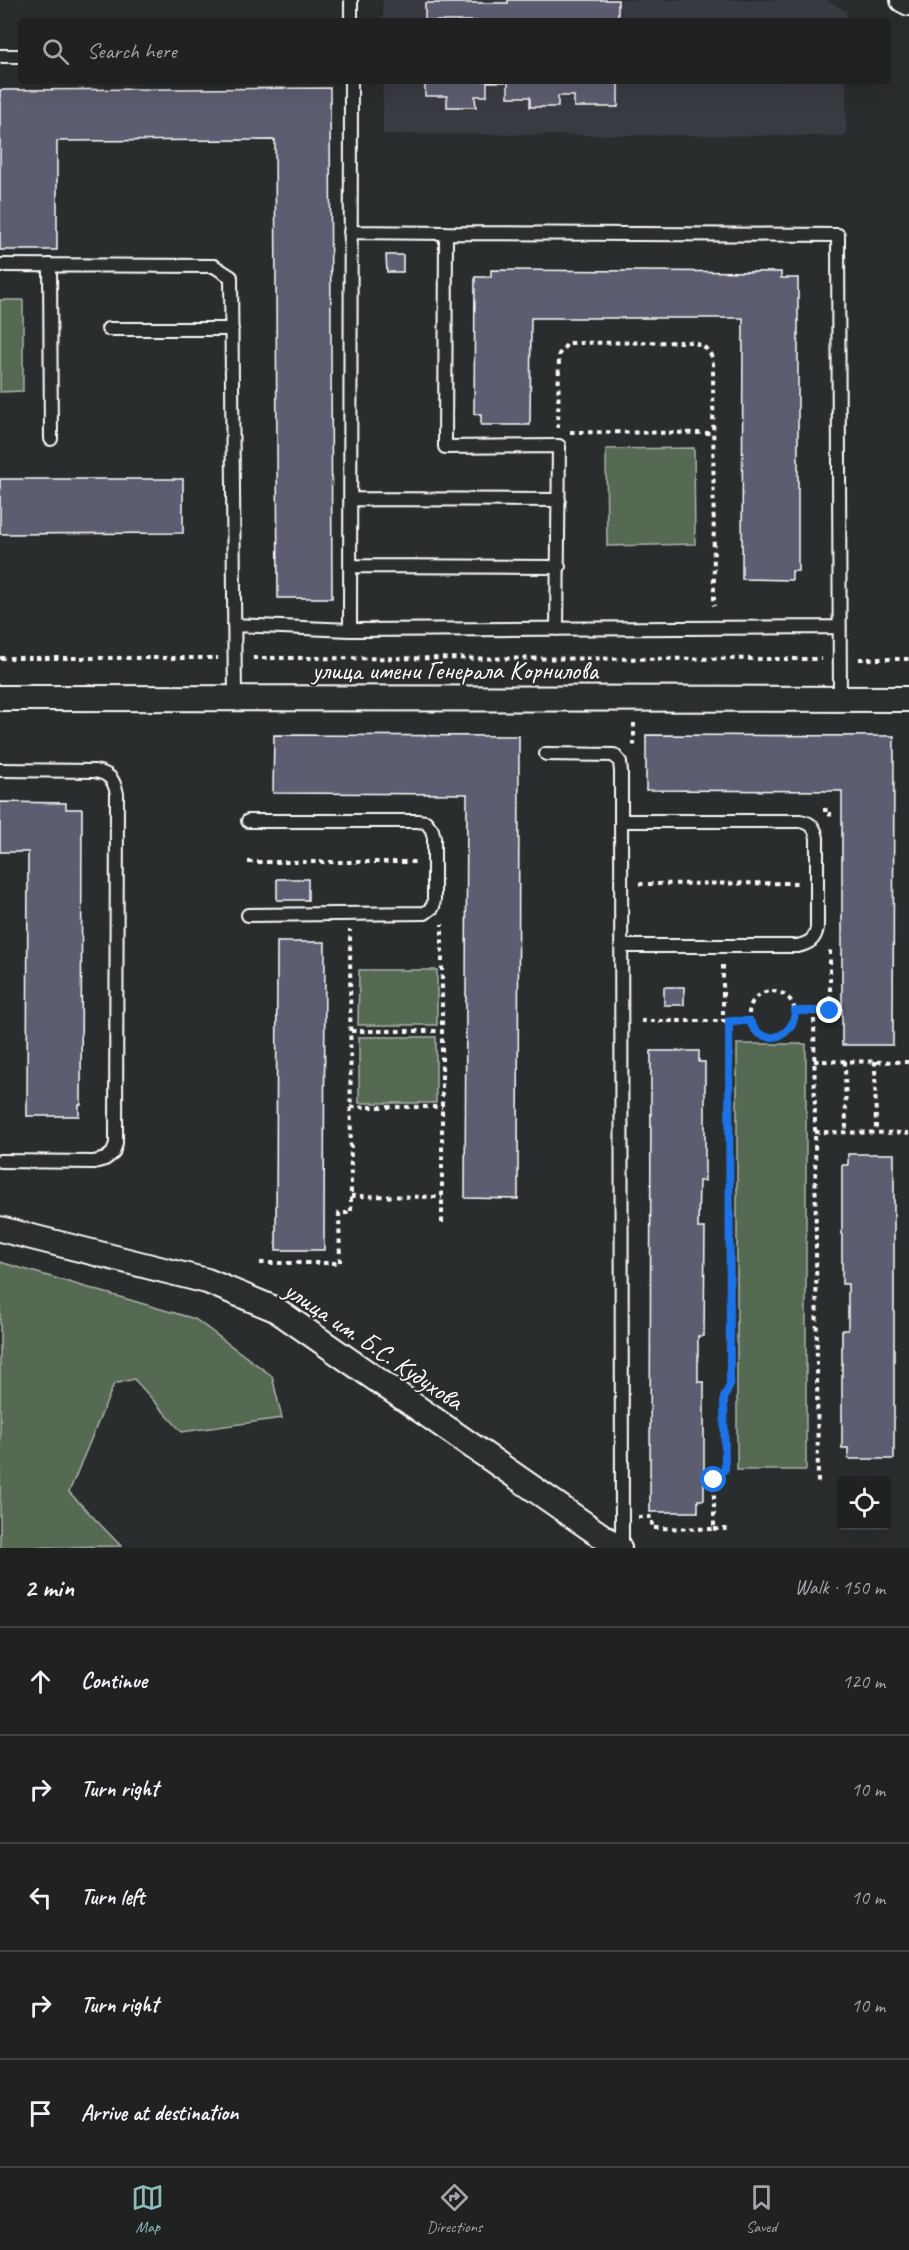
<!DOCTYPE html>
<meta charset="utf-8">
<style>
:root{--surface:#202222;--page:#2d2f2f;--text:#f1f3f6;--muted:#a2a4a5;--line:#3d3f40;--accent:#8bbbb9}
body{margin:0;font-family:Caveat,sans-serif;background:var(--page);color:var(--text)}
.controls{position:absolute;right:18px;bottom:18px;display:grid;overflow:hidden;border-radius:6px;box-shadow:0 6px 24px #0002}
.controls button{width:54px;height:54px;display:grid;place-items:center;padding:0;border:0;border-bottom:2px solid var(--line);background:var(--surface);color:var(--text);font:30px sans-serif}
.stop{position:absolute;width:18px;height:18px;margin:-14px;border:4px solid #1a73e8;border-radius:50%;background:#fff}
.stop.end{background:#1a73e8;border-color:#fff;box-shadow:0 2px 6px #0008}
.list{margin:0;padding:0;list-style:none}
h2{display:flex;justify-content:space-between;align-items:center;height:78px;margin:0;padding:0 24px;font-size:26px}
h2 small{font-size:20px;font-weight:400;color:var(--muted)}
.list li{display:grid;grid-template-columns:39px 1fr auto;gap:18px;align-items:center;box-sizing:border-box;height:108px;padding:0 24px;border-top:2px solid var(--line)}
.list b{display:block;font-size:22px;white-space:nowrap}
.list em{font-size:20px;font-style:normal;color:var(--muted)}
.icon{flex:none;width:33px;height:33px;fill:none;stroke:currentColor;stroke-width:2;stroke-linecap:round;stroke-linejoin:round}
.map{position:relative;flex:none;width:909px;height:1548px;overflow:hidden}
.search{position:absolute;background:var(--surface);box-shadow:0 6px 24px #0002;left:18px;right:18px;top:18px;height:66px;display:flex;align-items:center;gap:15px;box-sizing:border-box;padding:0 21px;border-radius:6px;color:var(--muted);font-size:22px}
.sheet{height:618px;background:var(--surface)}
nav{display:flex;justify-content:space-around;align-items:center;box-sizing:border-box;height:84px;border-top:2px solid var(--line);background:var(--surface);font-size:16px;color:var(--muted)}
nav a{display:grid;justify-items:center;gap:3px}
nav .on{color:var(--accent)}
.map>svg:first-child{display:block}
.built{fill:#393b42}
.green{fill:#576953;stroke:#abb4a9;stroke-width:1.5}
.building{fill:#5b5d6f;stroke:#fff;stroke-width:1.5}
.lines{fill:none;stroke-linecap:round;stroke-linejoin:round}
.service-casing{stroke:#fff;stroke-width:16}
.minor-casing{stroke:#fff;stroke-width:28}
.path{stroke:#fff;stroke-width:4;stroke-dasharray:4.5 4.5;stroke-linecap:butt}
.service{stroke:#2a2d2e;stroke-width:12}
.minor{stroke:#2a2d2e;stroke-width:24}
.route{stroke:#1a73e8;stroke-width:8}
.labels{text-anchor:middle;stroke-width:4.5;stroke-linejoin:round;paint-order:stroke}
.street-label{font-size:26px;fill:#fff;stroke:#2a2d2e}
</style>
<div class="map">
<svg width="909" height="1548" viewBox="0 0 909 1548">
<rect width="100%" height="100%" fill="#2a2d2e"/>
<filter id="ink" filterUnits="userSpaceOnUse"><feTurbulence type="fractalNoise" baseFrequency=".0167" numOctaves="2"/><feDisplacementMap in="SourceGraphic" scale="12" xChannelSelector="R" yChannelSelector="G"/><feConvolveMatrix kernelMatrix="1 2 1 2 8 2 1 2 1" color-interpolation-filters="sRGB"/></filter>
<g filter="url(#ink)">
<path class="built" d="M383,0H827L846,11V21H383Z
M383,81H846V136L383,134Z"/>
<path class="green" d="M0,300H23V391L0,392Z
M694,448L695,544L607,546L606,449Z
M359,970H437V1025H358Z
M359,1037H436V1103H359Z
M737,1044H806V1470H737Z
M0,1262L195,1319L272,1376L282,1418L182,1432L134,1379L114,1384L69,1492L121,1546L0,1548Z"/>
<path class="building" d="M508,0H618V21H425V3H508Z
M425,81H618V107H574V96H558V107H530V97H508V82H487V96H475L476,107H447V96H425Z
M330,88L332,598H278L275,140L57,141V250H0V90Z
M386,255H403V272H387Z
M491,270L781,272V278H798V571H792V580L742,579L743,318H531L530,425H481V414H474L475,277H491Z
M0,479H183V533L0,534Z
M274,735L519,736L518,1199L465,1198L467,794L273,793Z
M646,735L894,736L893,1045H842V791L646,790Z
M0,802L66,803V809H82L81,1105H79V1116H27L28,852H0Z
M277,879H308V900H277Z
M277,942H325L324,1250H276Z
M664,987H684V1005H664Z
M651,1051H699V1062H705V1181H699L698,1228H705L704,1336H698V1382H704V1500H698V1512H650Z
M848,1154H894V1459H848V1448H842V1330H848V1284H842V1165H848Z"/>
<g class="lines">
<g class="service-casing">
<path id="service" d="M351,21V0
M0,56H21
M350,232L446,233
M0,265L214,266L231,277L235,698
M50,265L51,439
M108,329H232
M350,499L559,500
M350,566L559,567
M234,625L350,630L839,627
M557,629L559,446L445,447L446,233L838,235L840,699
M350,630L351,81
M546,754L614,755L620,762L621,772L622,1548
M0,770L94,771C109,773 114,779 117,794L116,1143L113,1153L105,1159L94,1162L0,1161
M248,821H417L426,822L432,830L434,838V899L433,907L425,913L248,915
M621,821H800C811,823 815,827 817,838V928C815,940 809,943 798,946H621"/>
</g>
<g class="minor-casing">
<path id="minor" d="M903,0L909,3
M0,698L909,699
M0,1229L207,1281L275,1309L619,1548"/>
</g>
<path class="path" d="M558,428L559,354L568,343L691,342C703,345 708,348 713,359L714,606
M570,432L713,433
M0,658H218
M253,658L821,659
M859,659H909
M634,723V749
M823,810H830V819
M248,862H418
M639,884L799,883
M723,965V1021
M749 1014a23 23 0 1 1 46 0a23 23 0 1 1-46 0Z
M795,1011H814L818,1485
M814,1011H830V947
M729,1021H749
M351,1031H443
M814,1061L909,1062
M845,1061L846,1132
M875,1061L876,1132
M351,1107H442
M815,1132L909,1133
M351,1196L442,1197
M442,1223V924
M260,1263H340L339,1213H351L350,930
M638,1517H652V1528L714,1529V1481L725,1469L724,1398L730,1385L729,1021H640
M714,1529H729"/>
<use href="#service" class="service"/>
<use href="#minor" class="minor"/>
</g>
</g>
<g class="lines" filter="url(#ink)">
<path class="route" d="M714,1480L725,1469L724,1398L730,1385L729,1021H750C760,1048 794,1039 795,1011H830"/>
</g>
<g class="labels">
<g class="street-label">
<text x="455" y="679">улица имени Генерала Корнилова</text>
<text transform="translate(374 1345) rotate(34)" y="9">улица им. Б.С. Кудухова</text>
</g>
</g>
</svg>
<div class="controls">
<button><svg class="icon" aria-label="locate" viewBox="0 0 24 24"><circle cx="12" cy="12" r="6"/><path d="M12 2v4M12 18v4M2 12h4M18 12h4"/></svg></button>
</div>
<div class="stop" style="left:714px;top:1480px"></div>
<div class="stop end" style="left:830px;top:1011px"></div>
<div class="search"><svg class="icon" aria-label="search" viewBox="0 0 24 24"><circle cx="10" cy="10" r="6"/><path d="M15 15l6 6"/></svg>Search here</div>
</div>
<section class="sheet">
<h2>2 min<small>Walk · 150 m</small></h2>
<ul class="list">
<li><svg class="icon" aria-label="ahead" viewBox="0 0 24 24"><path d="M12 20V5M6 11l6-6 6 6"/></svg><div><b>Continue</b></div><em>120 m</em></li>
<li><svg class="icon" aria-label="right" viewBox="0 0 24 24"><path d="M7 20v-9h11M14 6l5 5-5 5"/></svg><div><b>Turn right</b></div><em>10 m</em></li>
<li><svg class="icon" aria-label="left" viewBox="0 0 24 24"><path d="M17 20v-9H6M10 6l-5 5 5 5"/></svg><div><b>Turn left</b></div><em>10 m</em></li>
<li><svg class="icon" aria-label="right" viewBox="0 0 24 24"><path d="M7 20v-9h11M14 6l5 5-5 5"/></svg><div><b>Turn right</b></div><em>10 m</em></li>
<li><svg class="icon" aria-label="arrive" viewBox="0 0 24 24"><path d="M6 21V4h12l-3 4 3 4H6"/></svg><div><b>Arrive at destination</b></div></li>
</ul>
</section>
<nav>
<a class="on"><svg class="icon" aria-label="map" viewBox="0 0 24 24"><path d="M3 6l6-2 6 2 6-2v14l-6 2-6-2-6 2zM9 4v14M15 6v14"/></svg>Map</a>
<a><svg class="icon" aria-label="directions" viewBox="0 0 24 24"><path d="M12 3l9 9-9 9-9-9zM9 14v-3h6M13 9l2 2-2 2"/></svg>Directions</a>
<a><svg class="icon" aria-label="saved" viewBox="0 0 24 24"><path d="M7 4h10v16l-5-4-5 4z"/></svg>Saved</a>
</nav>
